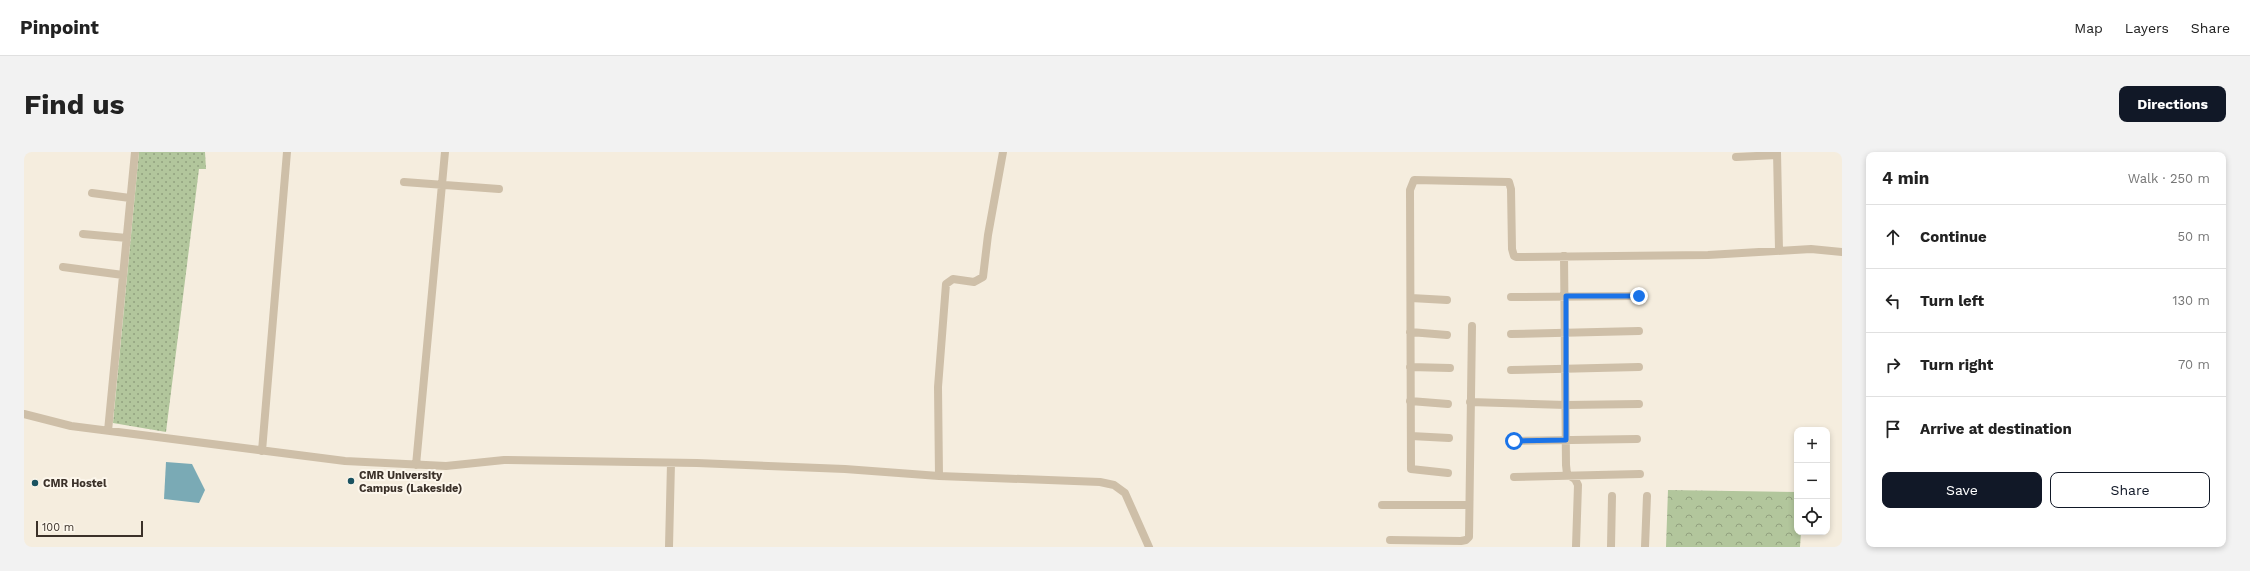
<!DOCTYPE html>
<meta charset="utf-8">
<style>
:root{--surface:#fff;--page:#f2f2f2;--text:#222;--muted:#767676;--line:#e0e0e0;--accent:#111827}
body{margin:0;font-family:"Work Sans",sans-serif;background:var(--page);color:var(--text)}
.controls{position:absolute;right:12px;bottom:12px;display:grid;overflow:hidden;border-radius:8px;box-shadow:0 2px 6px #0003}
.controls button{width:36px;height:36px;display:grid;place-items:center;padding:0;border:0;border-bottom:1px solid var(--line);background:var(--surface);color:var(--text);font:20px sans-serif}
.scale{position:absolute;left:12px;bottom:10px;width:107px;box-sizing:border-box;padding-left:4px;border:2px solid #3b3129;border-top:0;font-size:11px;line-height:14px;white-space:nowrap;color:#3b3129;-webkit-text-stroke:3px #fcf6eb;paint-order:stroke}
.stop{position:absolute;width:12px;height:12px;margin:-9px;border:3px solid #1a73e8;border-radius:50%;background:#fff}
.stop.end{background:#1a73e8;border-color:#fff;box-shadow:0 1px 4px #0008}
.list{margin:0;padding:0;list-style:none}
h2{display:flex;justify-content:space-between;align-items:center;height:52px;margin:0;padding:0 16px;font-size:17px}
h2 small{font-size:13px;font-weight:400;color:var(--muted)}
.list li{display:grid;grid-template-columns:26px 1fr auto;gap:12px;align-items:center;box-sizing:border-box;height:64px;padding:0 16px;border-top:1px solid var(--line)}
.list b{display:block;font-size:15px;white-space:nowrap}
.list em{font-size:13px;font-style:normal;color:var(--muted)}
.actions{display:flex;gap:8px;padding:12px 16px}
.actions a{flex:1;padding:9px 0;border:1px solid var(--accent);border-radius:8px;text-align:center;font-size:14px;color:var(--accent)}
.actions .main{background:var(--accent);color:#fff}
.icon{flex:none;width:22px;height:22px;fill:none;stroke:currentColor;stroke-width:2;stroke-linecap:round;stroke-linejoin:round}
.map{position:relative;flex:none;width:1818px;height:395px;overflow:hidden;border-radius:8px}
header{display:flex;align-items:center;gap:24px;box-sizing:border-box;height:56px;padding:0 20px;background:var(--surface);border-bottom:1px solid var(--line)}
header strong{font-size:19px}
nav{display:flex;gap:22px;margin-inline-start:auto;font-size:14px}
.intro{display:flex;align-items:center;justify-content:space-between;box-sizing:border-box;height:96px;padding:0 24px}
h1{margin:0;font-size:28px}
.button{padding:10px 18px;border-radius:8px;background:var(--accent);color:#fff;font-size:14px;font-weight:700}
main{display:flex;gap:24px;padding:0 24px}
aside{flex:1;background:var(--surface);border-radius:8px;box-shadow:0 2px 6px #0003}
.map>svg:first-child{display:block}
.grass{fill:url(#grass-dots)}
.forest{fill:url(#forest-crowns)}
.water{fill:#7aaab5}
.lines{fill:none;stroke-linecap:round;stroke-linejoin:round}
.street{stroke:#cebfa8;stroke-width:8}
.route{stroke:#1a73e8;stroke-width:5}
.poi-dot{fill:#1a5260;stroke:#fcf6eb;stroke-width:1.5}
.labels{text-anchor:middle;stroke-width:4;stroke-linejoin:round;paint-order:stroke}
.poi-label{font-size:11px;font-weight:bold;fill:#3b3129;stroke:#fcf6eb;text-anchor:start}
</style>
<header>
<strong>Pinpoint</strong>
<nav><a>Map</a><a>Layers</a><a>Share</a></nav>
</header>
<div class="intro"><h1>Find us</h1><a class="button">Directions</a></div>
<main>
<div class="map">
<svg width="1818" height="395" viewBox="0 0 1818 395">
<defs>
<pattern id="grass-dots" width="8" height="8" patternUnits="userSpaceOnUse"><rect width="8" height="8" fill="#b2c69c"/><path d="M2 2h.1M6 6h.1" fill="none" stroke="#92a17f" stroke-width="1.8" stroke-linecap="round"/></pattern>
<pattern id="forest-crowns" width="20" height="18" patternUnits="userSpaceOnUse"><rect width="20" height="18" fill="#b2c69c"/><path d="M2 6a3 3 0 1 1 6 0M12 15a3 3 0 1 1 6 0" fill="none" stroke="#92a17f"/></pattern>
</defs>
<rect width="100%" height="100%" fill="#f5edde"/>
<path class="grass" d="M115,0H181L182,17H175L142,280L89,271Z"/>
<path class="forest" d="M1644,338L1773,340V380H1777L1776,395H1642Z"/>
<path class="water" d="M142,310L168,312L181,338L175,351L140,347Z"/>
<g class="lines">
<path class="street" d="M1753,0L1755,98
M1712,5L1753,3
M380,30L475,37
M68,41L106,46
M59,82L103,86
M1540,104L1542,313L1543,322L1551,327L1554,333L1552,395
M39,115L99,123
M1487,145L1615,144
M1387,146L1423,148
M1386,180L1423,183
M1487,182L1615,179
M1386,215L1426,216
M1487,218L1615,215
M1386,249L1424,252
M1446,250L1542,253L1615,252
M0,262L47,274L321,309L422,314L480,308L673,311L821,317L915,324L1076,330L1090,333L1101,341L1125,395
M84,279L111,0
M1387,284L1425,286
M1490,289L1613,287
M238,299L263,0
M392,313L421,0
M1424,321L1387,317L1386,38L1390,28L1485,30L1487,37L1488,97L1490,104L1492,105L1684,103L1787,97L1818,100
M915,324L914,235L922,132L929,127L950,130L959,125L964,83L979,0
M1490,325L1616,322
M1358,353H1445
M1366,388L1437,389L1442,388L1445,385L1448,174
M645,395L647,311
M1587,395L1588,344
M1621,395L1623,344"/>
</g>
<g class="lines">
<path class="route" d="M1490,289L1542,288V144H1615"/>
</g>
<g class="poi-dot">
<circle cx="327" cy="329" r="4"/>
<circle cx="11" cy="331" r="4"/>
</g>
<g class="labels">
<g class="poi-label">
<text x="335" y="327">CMR University<tspan x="335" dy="13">Campus (Lakeside)</tspan></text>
<text x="19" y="335">CMR Hostel</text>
</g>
</g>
</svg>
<div class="controls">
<button>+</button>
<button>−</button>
<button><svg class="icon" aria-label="locate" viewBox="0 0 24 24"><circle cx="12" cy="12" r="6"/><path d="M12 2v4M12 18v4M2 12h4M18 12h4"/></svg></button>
</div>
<div class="scale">100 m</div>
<div class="stop" style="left:1490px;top:289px"></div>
<div class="stop end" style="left:1615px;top:144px"></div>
</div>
<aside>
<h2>4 min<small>Walk · 250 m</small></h2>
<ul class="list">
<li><svg class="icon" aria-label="ahead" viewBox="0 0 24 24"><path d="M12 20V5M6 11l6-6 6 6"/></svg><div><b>Continue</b></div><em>50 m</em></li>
<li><svg class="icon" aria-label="left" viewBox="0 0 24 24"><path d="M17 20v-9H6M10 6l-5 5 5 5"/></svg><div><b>Turn left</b></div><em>130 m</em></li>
<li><svg class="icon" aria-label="right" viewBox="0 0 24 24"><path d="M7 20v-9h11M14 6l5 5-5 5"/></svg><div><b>Turn right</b></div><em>70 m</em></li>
<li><svg class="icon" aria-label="arrive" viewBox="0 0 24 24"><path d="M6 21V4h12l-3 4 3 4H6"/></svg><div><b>Arrive at destination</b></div></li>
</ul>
<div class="actions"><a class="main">Save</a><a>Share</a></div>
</aside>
</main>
